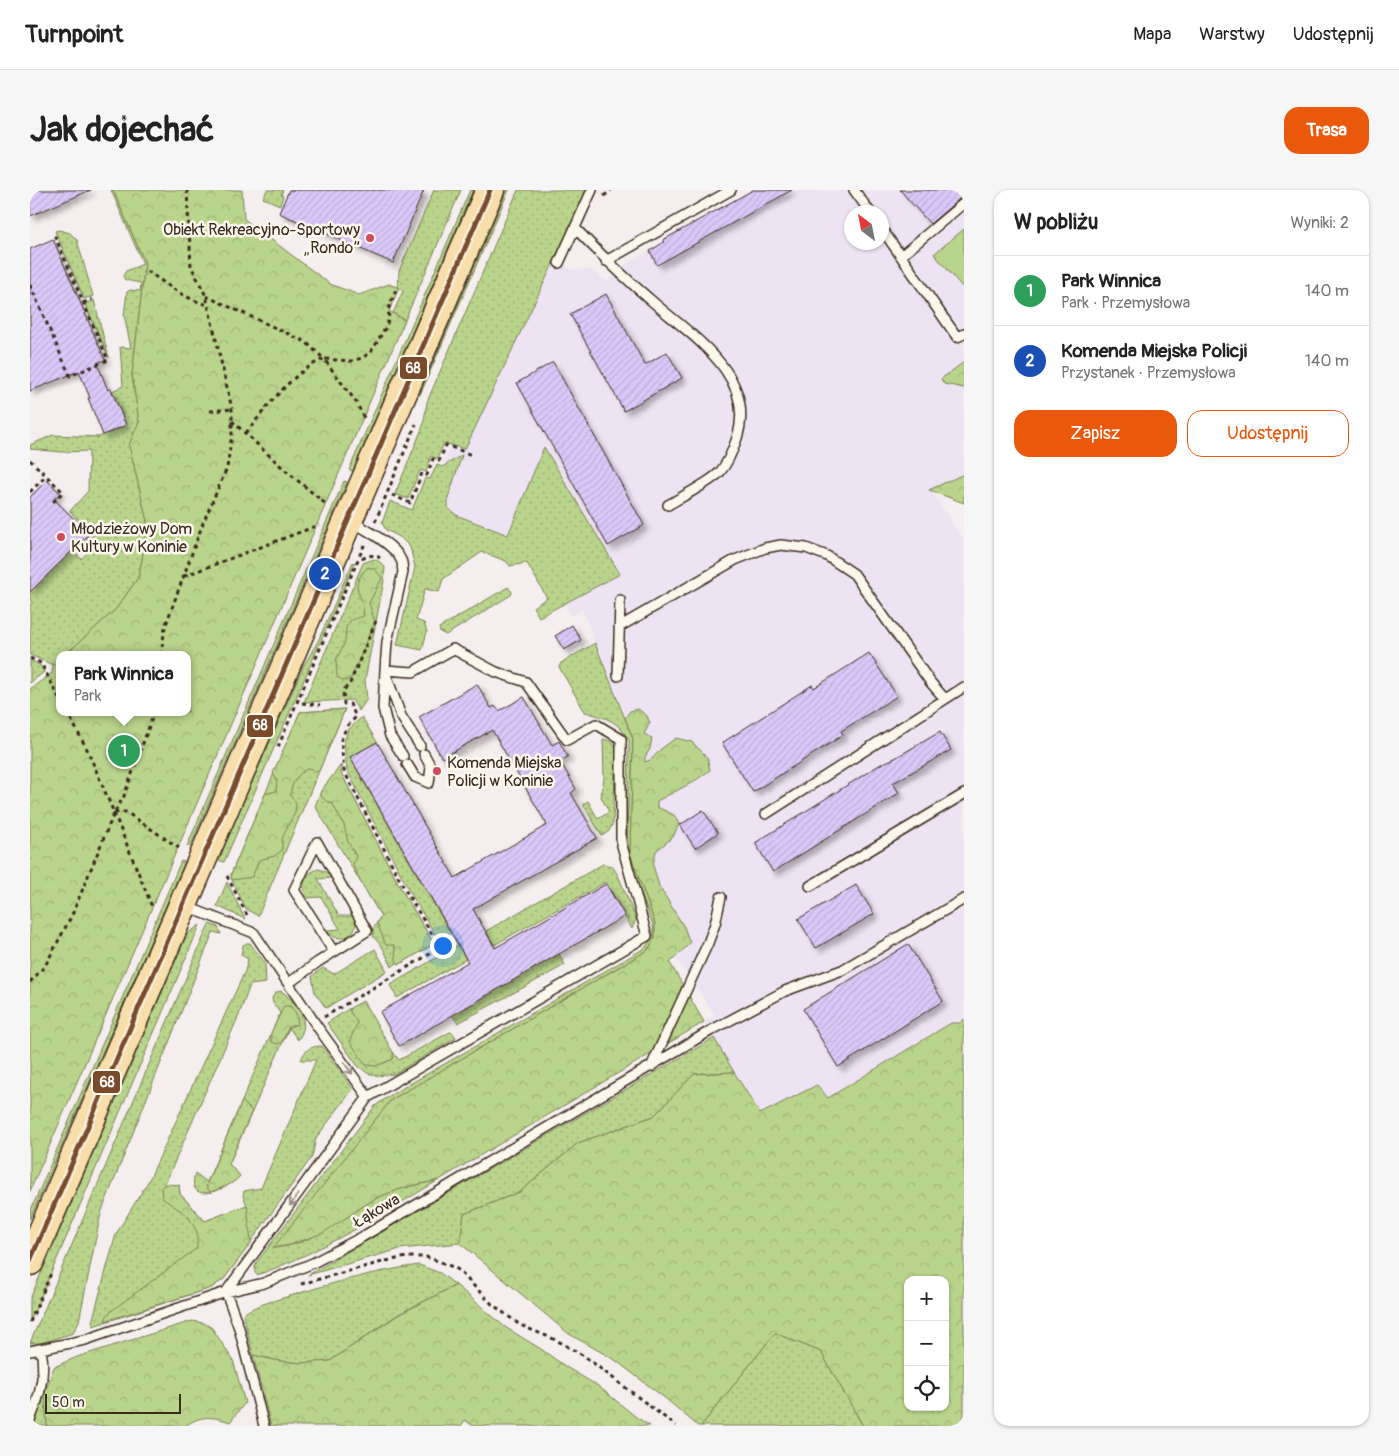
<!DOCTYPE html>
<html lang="pl">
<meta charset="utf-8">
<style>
:root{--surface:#fff;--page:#f6f6f6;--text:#222;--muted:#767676;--line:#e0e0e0;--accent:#ea580c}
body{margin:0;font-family:Pangolin,sans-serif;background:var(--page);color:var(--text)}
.controls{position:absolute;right:15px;bottom:15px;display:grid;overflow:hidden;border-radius:10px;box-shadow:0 1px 4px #0004}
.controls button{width:45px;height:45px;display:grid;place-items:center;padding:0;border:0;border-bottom:1px solid var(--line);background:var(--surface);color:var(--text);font:25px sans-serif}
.compass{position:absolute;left:814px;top:15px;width:45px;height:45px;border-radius:50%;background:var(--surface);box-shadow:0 1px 4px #0004;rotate:328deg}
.scale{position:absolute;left:15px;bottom:12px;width:136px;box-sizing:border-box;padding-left:5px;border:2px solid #3b2a1e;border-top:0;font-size:14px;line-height:18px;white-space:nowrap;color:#3b2a1e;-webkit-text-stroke:4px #fbf7ec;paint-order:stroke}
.you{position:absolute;left:412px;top:755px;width:18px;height:18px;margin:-12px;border:4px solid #fff;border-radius:50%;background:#1a73e8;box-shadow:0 0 0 8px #1a73e833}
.badge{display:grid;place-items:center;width:32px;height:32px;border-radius:50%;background:var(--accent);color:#fff;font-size:16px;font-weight:700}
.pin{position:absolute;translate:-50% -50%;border:2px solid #fff;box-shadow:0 1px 5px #0006}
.popup{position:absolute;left:26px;top:461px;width:135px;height:65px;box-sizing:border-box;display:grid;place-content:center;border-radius:10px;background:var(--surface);filter:drop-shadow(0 1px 4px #0005);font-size:16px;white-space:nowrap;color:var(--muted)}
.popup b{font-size:19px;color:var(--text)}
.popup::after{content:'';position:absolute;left:50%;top:100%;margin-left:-10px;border:10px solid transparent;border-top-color:var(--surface)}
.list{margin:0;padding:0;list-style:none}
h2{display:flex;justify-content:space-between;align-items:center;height:65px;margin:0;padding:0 20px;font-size:21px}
h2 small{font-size:16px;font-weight:400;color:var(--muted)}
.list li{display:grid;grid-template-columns:32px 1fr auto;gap:15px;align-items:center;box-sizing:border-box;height:70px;padding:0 20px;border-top:1px solid var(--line)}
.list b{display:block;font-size:19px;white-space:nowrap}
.list p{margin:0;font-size:16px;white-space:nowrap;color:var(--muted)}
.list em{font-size:16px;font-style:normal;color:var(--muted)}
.actions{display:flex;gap:10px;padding:15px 20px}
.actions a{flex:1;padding:11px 0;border:1px solid var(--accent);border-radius:15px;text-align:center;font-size:18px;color:var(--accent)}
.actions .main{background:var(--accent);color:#fff}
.icon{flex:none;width:28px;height:28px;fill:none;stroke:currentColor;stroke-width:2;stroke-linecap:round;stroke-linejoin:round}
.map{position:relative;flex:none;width:934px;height:1236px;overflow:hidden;border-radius:15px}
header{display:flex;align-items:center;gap:30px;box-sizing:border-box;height:70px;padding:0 25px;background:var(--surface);border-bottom:1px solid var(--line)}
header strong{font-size:24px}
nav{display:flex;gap:28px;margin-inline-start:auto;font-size:18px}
.intro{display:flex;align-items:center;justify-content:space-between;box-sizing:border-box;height:120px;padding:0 30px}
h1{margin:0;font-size:35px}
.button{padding:12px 22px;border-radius:15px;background:var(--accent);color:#fff;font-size:18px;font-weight:700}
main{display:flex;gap:30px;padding:0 30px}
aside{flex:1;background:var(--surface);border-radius:15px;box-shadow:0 1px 4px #0004}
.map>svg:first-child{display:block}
.built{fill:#ede3f2;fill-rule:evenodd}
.grass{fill:url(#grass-dots);stroke:#7a7f54}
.forest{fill:url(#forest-crowns);stroke:#7a7f54;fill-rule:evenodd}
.pitch{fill:#b9d48b;stroke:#7a7f54}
.building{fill:url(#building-hatch);stroke:#3b2a1e;filter:url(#shadow)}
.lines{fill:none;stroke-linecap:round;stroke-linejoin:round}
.lane-casing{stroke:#3b2a1e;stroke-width:12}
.primary-casing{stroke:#3b2a1e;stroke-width:31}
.path{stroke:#3b2a1e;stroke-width:3;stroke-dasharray:4 4;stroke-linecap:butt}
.lane{stroke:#fbf7ec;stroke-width:9}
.primary{stroke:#f8deab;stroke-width:28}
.bus-1-casing{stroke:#fbf7ec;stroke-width:9}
.bus-1{stroke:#7a4b2a;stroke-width:5}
.oneway{stroke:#9b9085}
.poi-dot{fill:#d1495b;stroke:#fbf7ec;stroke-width:2}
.labels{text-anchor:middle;stroke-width:5;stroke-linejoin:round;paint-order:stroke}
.poi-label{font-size:16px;fill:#3b2a1e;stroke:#fbf7ec;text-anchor:start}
.street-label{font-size:16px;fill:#3b2a1e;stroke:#fbf7ec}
.line-badge{stroke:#fbf7ec;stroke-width:2}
.badge-label{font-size:14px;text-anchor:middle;font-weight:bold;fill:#fff}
</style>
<header>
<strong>Turnpoint</strong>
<nav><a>Mapa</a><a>Warstwy</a><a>Udostępnij</a></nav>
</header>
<div class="intro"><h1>Jak dojechać</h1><a class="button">Trasa</a></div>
<main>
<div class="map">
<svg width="934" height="1236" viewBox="0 0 934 1236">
<defs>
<pattern id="grass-dots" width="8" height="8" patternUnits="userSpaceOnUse" patternTransform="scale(1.25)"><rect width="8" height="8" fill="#b9d48b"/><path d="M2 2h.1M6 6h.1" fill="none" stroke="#a0b678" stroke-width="1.8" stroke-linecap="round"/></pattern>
<pattern id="forest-crowns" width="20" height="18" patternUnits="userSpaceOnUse" patternTransform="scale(1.25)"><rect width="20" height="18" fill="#b9d48b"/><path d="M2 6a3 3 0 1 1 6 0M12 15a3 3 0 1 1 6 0" fill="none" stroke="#a0b678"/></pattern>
<pattern id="building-hatch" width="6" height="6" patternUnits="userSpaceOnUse" patternTransform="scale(1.25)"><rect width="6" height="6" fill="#dbc8f9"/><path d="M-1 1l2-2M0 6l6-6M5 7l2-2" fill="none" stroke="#bdacd5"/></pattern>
<filter id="shadow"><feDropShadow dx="4.5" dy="4.5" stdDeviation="2.5" flood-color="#0004"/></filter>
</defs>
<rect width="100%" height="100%" fill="#f5eeef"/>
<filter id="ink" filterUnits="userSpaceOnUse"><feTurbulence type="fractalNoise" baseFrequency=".02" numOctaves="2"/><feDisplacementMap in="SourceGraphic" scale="10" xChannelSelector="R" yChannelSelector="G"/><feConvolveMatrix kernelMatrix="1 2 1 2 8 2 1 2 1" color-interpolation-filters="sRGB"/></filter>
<g filter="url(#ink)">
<path class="built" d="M762,0H934V172L912,189L914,194L934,198V284L900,300L934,350V829L930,833H921L797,908L787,895L730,924L674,832L685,825L665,796L668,788L656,783L625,737L603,549L552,419L542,426L507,372L393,327L505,31L520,68L541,79L563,80L577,92L591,77L620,61L628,76L636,72L635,71L642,67V65ZM822,22H852V52H822Z"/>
<path class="grass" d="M81,0H83L115,73L102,185L109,232L99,255L117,331L112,370L108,388L86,419L35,465H30V469L23,475L0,465V415L2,413L0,410V402L43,360L51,369L68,352L40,321L58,301L59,261L32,262L0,259V255L23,245L69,247L96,235L82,201L93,196L90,157L101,158L94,125L97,102L100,100L110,101L111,93L95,90L93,86L96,81L113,74Z
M237,0H253L251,5L253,6L250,15L233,8Z
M404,0H431L375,130L363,123L373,101L368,97L369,81Z
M440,0H443L323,281L319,280Z
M477,0H479L390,205H389Z
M488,0H558L435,259L414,253L407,269L401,266L396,282L390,280L378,309L365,304L393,236L397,212Z
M29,40L40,43L47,50L63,106L54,109L25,41Z
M64,110L79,168L55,114Z
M514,257L590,384L509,427L503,417L517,408L497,373L480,376L476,371L452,362L413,389L409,402L395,399L386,430L394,433L397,442L392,460L367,455L385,377L380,357L370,347L356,340L352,333L360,311L382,320L395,288L400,289L407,275L412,277L432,265L418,308V318L426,325L478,345Z
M314,291L317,292L160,657L157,656Z
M344,369L350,372L355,377L354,390L335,490L337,509L329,521L322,510L274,512L333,373Z
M323,372L325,373L194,672L187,670L273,477L288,451Z
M478,397L482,402L481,405L416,445L410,442L409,438Z
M565,453L603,549L600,663L625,733V748L618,760L361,910L244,1058C287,1054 311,1026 347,1008C366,998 388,995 409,990C350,1025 292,1062 227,1085L225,1083V1076L227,1072L345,916L359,906L615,758L623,747V735L597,668L599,551C588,530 576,528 555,522L529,477L531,473Z
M0,470L10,475L14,482L0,493Z
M315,519L228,726L216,719L202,690L201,684L270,522Z
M332,527L347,552L320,567L421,743L409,751L380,702L317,580L314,551L319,539Z
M573,549L581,551L586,558L583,633L579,641L572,646L553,614L558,611L568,629L579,622L571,607L574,588Z
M311,575V583L371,699L404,754L370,774L368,772L362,777L353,758L343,746V739L351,726L285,616L291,601Z
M151,671L155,672L0,1029V1022Z
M573,674L582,676L588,685L606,729L602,739L576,692L464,755L456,741Z
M289,679C295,681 299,683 301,688L288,689L309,726H323C334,744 306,757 297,740L310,739L291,707L277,708C270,696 275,682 289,679Z
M197,692L215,729L187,716Z
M179,734L188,737L191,744L183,742L71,1023L49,1131L43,1143L11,1153H0Z
M170,735L0,1132V1109L157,744Z
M217,753H220L235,773L236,793L220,795L209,825L135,994L149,995L150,1004L175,1031L217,1015L213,1006L214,1001L231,998L286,870H271C275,859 281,856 292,856L323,899L286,948L282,967L194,1089L181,1098L63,1136L62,1132L86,1044L119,990L215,781L218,769L211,765L213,755Z
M428,755L436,769L367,808L360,795Z
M345,759L357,781L296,818L285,803L282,786L293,778L304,784Z
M529,764L535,775L428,833L422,825Z
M250,801C258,803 272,822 273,830C275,838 272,844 268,850L259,838L199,974L210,986C198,999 155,1018 165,983L177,992L250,823L243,813L242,808L245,803Z
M320,818V822L327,831L326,840L336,874C347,876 353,874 363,869V862L369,870L420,842L423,843L426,848L364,884L347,886L337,883L327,875L297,833Z
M684,848L704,882L664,884L624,926L548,953L490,1002L434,1024L430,1053L370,1059L278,1085Z
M389,1075L410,1083L426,1095L367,1125L300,1171L272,1173L249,1171L223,1165L213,1124C227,1114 244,1111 260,1106C302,1093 345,1081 389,1075Z
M745,1143L791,1162L833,1236H671Z
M15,1203L17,1236H3Z"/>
<path class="forest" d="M83,0H212L214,29L300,94L329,105L359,94L369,98L359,121L375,130L0,1001V499L22,483L23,475L30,469V522H158V465H35L86,419L108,388L112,370L117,331L99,255L109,232L102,185L115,73Z
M934,172V198L914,194L911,189Z
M934,284V313L899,300Z
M338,377L345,379L352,388L339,413L345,432L321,489L314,491L307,487L306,470L315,452L316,437L321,430L334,426C333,401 317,398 338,377Z
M315,519L289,581L287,582L279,578C267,584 262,592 260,605L266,613L265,623L259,633L252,649V660L245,666L229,670L222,687L202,690L201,684L235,604L246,601L247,591L243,583L270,522Z
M608,519L617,526L620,533L614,544L622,548L620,559L615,567V572L622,569L631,559L646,548L662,552L677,567L680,580C664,593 645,601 627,611V617L644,625L649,634L643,647L626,661L623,675L629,696L654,737L660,753L640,773L674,832L409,990L376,997L346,1008L293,1043L260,1055L243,1058L361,910L618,760L625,748V733L600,663L603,549L595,528L600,521Z
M311,575V583L371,699L404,754L370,774L367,773C365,767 366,762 364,755H356L347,733L351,726L330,691L323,675L326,666L318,652L314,635L302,613L296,611L291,606V601Z
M333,811L363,862V869L346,876L336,875L320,852C321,844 326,840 327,832L320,822V818Z
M254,816H260L266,823L268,834L259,837L252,852L247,854L241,851V843Z
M934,829V1236H833L791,1162L745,1143L671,1236H668L636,1209L585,1170L539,1144L430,1053L434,1024L490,1002L548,953L624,926L664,884L704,882L730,924L787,895L798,908L921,833H930ZM878,1090H915V1217H878Z
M212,911L222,921L199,974L210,986C203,995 191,998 180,1002L176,996L177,993Z
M135,994L149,995L150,1004L175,1031L217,1015L221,1053L194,1089L181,1098L75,1131L77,1126L81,1121L167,1058V1042L158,1026L132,1008L131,998Z
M426,1095L475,1137L511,1159L536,1177L568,1196L606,1227L620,1236H443L435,1230L431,1236H241L223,1165L249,1171L272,1173L300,1171L368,1125Z
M162,1131L174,1133L182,1138L203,1170L215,1213L200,1232C182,1226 171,1225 155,1236H17L15,1203L24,1177L47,1167Z"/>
<path class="pitch" d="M934,39V99L904,64Z"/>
<path class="building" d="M0,0H61L0,26Z
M259,0H394L363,73L249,23Z
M723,0H762L627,75L620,61L634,52L633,50Z
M870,0H934V5L900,34Z
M23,49L75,170L67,173L78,200L81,199L96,235L73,245L58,208H60L49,181L0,201V59Z
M576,104L615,175L637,162L652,188L594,221L540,124Z
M523,172L614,335L578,356L487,193Z
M17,290L30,303L24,309L59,344L0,402V307Z
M542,435L551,450L534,460L525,446Z
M839,463L867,506L811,541L813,545L723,602L692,553L782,495L784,498Z
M447,494L461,518L465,516L469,521L494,507L522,555L529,551L538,567L530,571L546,599L541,603L567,648L443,719L465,758L576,694L595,726L369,856L350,822L438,772L320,567L347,552L425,688L517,635L462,540L412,568L389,527Z
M910,542L921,560L863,593L869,603L743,682L725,653L851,574L865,568Z
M673,620L688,643L665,658L650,635Z
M826,695L844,724L786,758L768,729Z
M878,754L913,811L808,877L773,819Z"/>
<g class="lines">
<g class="lane-casing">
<path id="lane" d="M824,0L840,22
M546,39C571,65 596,89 623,112C663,147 727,186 707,248C703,260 698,273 690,282C682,291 650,308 638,315
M852,39L927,147L934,144
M871,66L934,13
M576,71L701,0
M529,73L562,0
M321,331C335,339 365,355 371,370C373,373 372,378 373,382L357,452L355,480L383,482L423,459L466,482L496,492L537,550L566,534L591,549V652L617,746L338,907
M589,437L705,370L735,358L751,355L776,358L797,366L824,384L901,493L915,509
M355,480L353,518L360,546L373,566
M588,486L590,410
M357,487L371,526L390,556
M377,574L385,587L399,593L401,577L394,564
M736,624L934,497
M287,652L264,700L304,762
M780,696L934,604
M155,716L224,743L289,839L338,907L196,1102L209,1138L234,1236
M259,793L288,772L337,741L287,652
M621,877L678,753L685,734L691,707
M0,1161L55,1150L196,1102L234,1093L283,1073L332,1047L680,841L755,801L812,780L934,709
M0,1230C10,1207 16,1184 11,1160"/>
</g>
<g class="primary-casing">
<path id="primary" d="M0,1071L460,0"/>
</g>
<path class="path" d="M574,6L581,0
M117,81C138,95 153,108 178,115
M0,95L40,186L78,170L23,42
M176,106L276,152L294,169L322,171L332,168L340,163L346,154L356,137L359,127L358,120L367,97
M53,113L62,109
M180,221L202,219
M202,231L254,279L297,315
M216,243C236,218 263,181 294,169L326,212L334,228
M0,270L33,302L23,312
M0,302L17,285
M362,305L380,313L392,283L397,285L403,269L409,271L416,255L442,265
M345,332L386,234
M332,369C339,365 344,364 350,368
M154,386L289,335
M346,431L320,493L313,501L314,514H320L326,527L317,536L311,550L314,581L374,698L406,751L409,759
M131,465L135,437L173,333L197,278L202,244V219L176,106L161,76L157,0
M0,468L11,473L30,510
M272,513L290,515
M37,522L57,559L84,623L96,622L149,658
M248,557L335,353
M84,623L123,719
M197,686L217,725
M0,792L15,776L42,725L84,623L94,606L121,531L122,522
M294,827L425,749
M271,1094L356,1071L377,1067H396L411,1072L427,1079L462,1114L490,1135L526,1150L554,1166L646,1236
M0,1132L22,1081"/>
<use href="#lane" class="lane"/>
<use href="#primary" class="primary"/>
<g class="bus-1-casing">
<path id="bus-1" d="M0,1071L460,0"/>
</g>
<use href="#bus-1" class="bus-1"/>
</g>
<defs><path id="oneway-shaft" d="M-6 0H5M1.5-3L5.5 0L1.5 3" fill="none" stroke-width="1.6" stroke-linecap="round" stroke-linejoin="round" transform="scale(1.25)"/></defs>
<g class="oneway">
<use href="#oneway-shaft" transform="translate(318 878) rotate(54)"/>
<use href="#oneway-shaft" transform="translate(264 1010) rotate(126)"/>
</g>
</g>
<g class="poi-dot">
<circle cx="340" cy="48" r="5"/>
<circle cx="31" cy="347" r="5"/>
<circle cx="407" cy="581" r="5"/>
</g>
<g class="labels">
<g class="poi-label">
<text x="330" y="45" text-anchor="end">Obiekt Rekreacyjno-Sportowy<tspan x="330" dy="18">„Rondo”</tspan></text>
<text x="41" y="344">Młodzieżowy Dom<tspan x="41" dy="18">Kultury w Koninie</tspan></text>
<text x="417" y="578">Komenda Miejska<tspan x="417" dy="18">Policji w Koninie</tspan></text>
</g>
<g class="street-label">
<text transform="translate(346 1020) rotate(-31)" y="6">Łąkowa</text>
</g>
</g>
<g class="line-badge">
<rect x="369" y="166" width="29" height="24" rx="5" fill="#7a4b2a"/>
<rect x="216" y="524" width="28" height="24" rx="5" fill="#7a4b2a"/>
<rect x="62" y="880" width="29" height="24" rx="5" fill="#7a4b2a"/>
</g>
<g class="badge-label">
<text x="383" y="183">68</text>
<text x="230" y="540">68</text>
<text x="77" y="897">68</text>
</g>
</svg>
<div class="controls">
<button>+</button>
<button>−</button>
<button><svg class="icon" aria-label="locate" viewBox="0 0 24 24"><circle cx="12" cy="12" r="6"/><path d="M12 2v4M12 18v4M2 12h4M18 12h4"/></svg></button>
</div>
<svg class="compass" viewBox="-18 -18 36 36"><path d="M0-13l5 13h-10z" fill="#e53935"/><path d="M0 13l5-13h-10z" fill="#767676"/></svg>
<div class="scale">50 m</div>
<div class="you"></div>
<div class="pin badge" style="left:94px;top:561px;background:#2e9e5b">1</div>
<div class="popup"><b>Park Winnica</b>Park</div>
<div class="pin badge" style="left:295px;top:384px;background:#1a4fb4">2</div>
</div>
<aside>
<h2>W pobliżu<small>Wyniki: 2</small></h2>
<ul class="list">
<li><span class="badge" style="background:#2e9e5b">1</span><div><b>Park Winnica</b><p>Park · Przemysłowa</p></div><em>140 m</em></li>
<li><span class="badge" style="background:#1a4fb4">2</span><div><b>Komenda Miejska Policji</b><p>Przystanek · Przemysłowa</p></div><em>140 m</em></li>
</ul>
<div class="actions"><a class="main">Zapisz</a><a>Udostępnij</a></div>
</aside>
</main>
